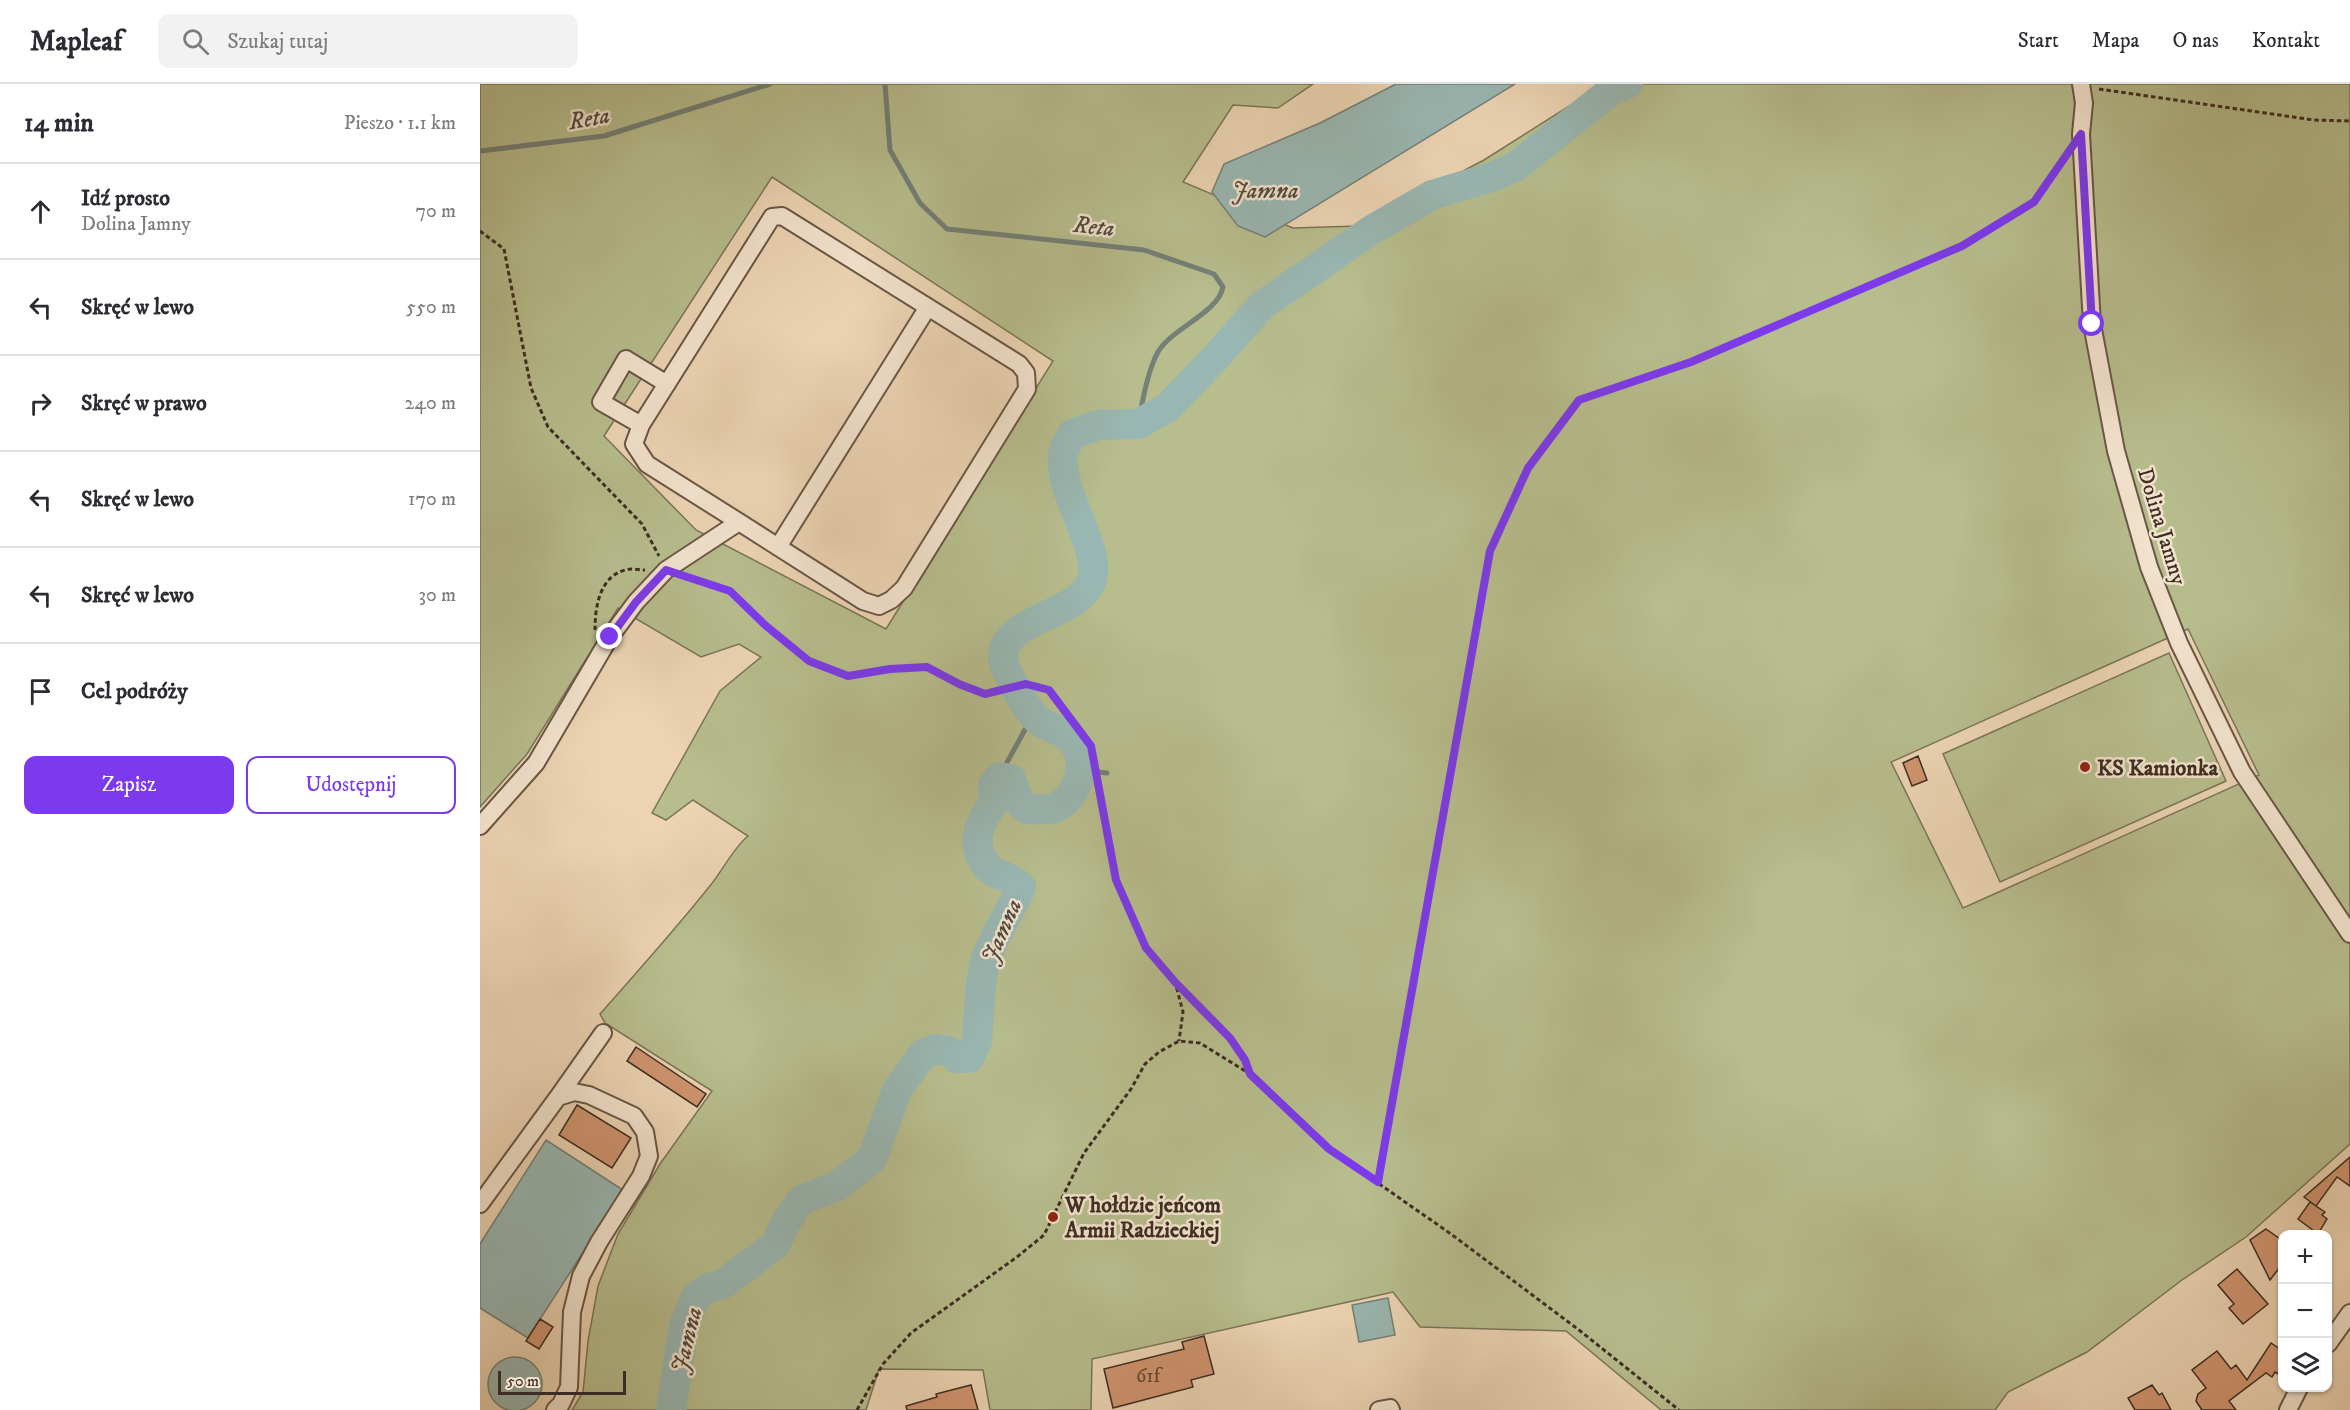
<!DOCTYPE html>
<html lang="pl">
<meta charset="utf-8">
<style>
:root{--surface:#fff;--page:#f2f2f3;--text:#2b2b33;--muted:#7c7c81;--line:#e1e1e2;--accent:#7c3aed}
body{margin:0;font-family:"IM FELL DW Pica",serif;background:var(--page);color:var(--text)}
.controls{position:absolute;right:18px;bottom:18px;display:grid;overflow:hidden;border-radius:12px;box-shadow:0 2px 4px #0004}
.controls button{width:54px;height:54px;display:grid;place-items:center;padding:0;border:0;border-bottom:2px solid var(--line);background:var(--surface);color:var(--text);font:30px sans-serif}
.scale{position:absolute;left:18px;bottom:15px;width:128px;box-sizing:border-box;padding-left:6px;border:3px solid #3d2d22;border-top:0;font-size:16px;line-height:21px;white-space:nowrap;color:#3d2d22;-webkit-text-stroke:4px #f3e3ce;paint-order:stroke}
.stop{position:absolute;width:18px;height:18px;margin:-14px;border:4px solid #7c3aed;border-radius:50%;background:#fff}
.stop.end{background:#7c3aed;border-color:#fff;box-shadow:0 2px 6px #0008}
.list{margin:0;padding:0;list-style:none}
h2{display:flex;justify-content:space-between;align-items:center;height:78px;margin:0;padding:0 24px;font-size:26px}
h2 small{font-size:20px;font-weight:400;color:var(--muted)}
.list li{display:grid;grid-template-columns:39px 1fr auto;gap:18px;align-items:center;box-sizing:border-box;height:96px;padding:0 24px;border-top:2px solid var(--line)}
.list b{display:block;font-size:22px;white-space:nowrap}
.list p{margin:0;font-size:20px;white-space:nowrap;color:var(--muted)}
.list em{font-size:20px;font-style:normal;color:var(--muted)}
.actions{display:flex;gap:12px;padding:18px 24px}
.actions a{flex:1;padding:14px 0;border:2px solid var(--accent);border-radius:12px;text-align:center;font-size:21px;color:var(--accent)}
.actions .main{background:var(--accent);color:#fff}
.icon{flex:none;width:33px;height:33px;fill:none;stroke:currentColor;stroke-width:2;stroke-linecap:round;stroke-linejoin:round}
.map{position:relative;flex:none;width:1870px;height:1326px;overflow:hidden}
header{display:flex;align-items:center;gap:36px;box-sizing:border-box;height:84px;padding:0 30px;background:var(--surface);border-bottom:2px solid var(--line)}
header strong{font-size:28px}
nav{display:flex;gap:33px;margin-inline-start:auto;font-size:21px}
.search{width:420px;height:54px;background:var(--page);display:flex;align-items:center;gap:15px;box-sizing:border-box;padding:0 21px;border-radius:12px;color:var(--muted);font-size:22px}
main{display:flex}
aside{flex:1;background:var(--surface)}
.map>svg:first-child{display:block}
.green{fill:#b7bd8d;stroke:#7a7558;stroke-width:1.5;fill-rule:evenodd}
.water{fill:#99b7b2;stroke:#748078;stroke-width:1.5}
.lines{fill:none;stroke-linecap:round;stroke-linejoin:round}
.stream{stroke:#748078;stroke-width:5}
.river{stroke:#99b7b2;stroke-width:30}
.building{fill:#d09570;stroke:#3d2d22;stroke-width:1.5}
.minor-casing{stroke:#695746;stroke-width:20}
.path{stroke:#3d2d22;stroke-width:3;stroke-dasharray:4.5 3;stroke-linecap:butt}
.minor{stroke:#f3e3ce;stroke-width:16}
.route{stroke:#7c3aed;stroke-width:8}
.poi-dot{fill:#8f2418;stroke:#f3e3ce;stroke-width:2}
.labels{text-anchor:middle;stroke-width:5;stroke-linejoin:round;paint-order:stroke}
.number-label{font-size:20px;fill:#624736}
.street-label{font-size:22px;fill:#3d2d22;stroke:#f3e3ce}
.poi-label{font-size:22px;font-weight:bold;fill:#3d2d22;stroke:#f3e3ce;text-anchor:start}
.water-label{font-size:24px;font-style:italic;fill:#4f493f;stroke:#f3e3ce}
</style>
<header>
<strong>Mapleaf</strong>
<div class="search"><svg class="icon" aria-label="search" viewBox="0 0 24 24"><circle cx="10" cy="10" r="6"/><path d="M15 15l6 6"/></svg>Szukaj tutaj</div>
<nav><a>Start</a><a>Mapa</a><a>O nas</a><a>Kontakt</a></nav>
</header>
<main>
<aside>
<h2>14 min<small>Pieszo · 1.1 km</small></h2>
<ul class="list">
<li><svg class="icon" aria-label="ahead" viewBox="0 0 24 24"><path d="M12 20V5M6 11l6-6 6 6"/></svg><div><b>Idź prosto</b><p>Dolina Jamny</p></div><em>70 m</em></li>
<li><svg class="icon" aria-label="left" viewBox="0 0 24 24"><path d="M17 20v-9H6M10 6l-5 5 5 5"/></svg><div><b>Skręć w lewo</b></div><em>550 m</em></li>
<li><svg class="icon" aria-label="right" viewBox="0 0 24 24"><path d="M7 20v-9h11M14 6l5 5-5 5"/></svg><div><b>Skręć w prawo</b></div><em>240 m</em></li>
<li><svg class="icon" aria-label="left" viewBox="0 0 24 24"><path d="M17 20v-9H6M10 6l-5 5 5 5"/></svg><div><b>Skręć w lewo</b></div><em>170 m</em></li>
<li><svg class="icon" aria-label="left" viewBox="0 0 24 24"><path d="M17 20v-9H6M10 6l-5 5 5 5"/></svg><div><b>Skręć w lewo</b></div><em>30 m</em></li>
<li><svg class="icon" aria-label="arrive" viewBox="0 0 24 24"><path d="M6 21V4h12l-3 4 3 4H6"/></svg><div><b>Cel podróży</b></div></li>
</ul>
<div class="actions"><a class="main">Zapisz</a><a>Udostępnij</a></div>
</aside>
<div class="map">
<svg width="1870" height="1326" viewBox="0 0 1870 1326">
<rect width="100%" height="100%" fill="#ecd4b3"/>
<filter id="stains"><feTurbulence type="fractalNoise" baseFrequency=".00333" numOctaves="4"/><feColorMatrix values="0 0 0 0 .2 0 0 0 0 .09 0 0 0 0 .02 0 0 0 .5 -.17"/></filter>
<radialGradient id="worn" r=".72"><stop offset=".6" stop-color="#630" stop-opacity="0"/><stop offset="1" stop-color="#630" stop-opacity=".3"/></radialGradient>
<path class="green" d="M0,0H833L798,24L753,21L703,98L813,144L878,142L1004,76L1124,0H1870V1060L1766,1153L1702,1196L1607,1268L1528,1308L1515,1326H1181L1086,1247L940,1243L913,1208L612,1275L611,1326H510L503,1286L399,1285L386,1326H92L103,1308L108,1257L118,1202L138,1150L180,1080L232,1007L125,939L120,930C157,888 194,847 229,803C241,789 254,763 268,752L213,716L186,736L172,729L240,607L281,573L259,560L221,573L138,524L47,670L0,723ZM292,93L573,277L406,545L216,446L124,352ZM1708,545L1779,691L1483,824L1411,678Z
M1689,569L1746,697L1520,798L1463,670Z"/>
<path class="water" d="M916,0H1035L785,153L758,142L732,108L744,80L840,39Z
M66,1056L143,1106L48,1254L0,1224V1160Z
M908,1214L915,1251L879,1258L872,1221Z
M8 1300a27 27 0 1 1 54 0a27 27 0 1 1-54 0Z"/>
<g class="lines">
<path class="stream" d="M405,0L410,66L440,119L467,145L664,166L734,190L743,203C738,229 692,244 678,268C668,285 662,320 658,340
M0,67L124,52L290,0
M600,686L627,689
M519,693L553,631"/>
<path class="river" d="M191,1326L204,1241L216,1213L228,1204L243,1200L295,1161L306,1138L321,1116L357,1102L392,1075L417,1006L443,970L457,965L469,967L476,974H489L497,957C499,934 499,899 505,878C514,851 530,829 541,803C532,793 523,793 512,787C508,785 505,780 503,776C490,756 502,735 514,718L513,701L519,693L531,695L540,719L547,725C555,725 566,727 574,724C596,716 608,683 596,662C587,647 572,646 559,637C549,630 524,586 523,575C520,534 596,534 611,498C624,467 578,410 583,371C584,364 589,356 592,350L618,341L658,340L687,324L736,273L781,222L890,147L952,111L1012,93L1035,83L1131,7L1148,0"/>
</g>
<path class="building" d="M1438,672L1447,696L1432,702L1423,679Z
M156,963L226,1010L217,1023L147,977Z
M97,1021L151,1054L132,1084L79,1051Z
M1870,1073V1102L1857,1093L1836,1122L1845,1128L1842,1131L1847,1135L1838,1150L1818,1135L1830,1118L1836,1122L1824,1113Z
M1786,1145L1803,1157V1179L1790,1196L1770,1156Z
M1757,1185L1788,1220L1763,1240L1749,1224L1754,1220L1738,1201Z
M60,1235L73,1243L59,1265L46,1257Z
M724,1252L734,1290L711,1296L713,1303L633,1324L624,1285L704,1265L702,1258Z
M1791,1259L1803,1267V1293L1795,1288L1792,1293L1786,1289L1749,1317L1756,1326H1722L1716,1317L1718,1310L1726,1304L1712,1286L1737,1267L1751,1285L1756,1281L1767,1296Z
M491,1301L498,1326H427L426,1322L457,1313L456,1310Z
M1672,1301L1679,1311L1682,1309L1691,1326H1655L1648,1314Z"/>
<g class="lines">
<g class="minor-casing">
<path id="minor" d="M1601,0L1604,19L1601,50L1612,240L1636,367L1669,483L1699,559L1762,688L1870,850
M161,341L121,318L146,275L187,300
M298,463L448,223
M0,742L56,679L130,553L156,518L186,486L259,438L167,380L154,360L161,341L292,133L302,132L539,280L546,289L547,305L424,504L411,516L399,522L383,517L259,438
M78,1013L123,949
M0,1120L78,1013L94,1008L109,1011L154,1032L165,1048L169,1072L161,1092L119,1158L101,1192L92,1228L89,1303L81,1320L75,1326
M1848,1260L1870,1229
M899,1326L910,1324L911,1326
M1808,1326L1819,1304"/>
</g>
<path class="path" d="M1619,5L1834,36L1870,37
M0,147L24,165L51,304L68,343L162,440L179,472
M206,492L250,507L285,541L329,577L368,592L410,585L447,583L479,600L505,610L546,600L569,606L611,662L636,796L666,864L695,898L703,928L699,957
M115,546C115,524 119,493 145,486C151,484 159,486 165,486
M697,900C724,926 755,953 770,989
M898,1098L1010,467L1048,384L1099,316L1211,278L1482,162L1554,118L1585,73
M377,1326L403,1280L431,1249L537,1173L564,1151L604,1069L651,1005L665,980L679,968L699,957L720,959L770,990L849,1065L971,1150L1099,1246L1199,1326"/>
<use href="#minor" class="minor"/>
</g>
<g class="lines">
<path class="route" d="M130,553L156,518L186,486L250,507L285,541L329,577L368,592L410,585L447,583L479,600L505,610L546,600L569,606L611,662L636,796L666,864L695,898L750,954L765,976L770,990L849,1065L898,1098L1010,467L1048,384L1099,316L1211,278L1482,162L1554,118L1601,50L1612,240"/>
</g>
<g class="poi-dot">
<circle cx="1605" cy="683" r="6"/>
<circle cx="573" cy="1133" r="6"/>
</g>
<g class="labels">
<g class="number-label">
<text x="668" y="1298">61f</text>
</g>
<g class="street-label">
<text transform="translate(1683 442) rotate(73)" y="8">Dolina Jamny</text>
</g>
<g class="poi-label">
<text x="1617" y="691">KS Kamionka</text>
<text x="585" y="1128">W hołdzie jeńcom<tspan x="585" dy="25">Armii Radzieckiej</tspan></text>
</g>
<g class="water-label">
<text transform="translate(109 34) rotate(-10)" y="8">Reta</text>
<text x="785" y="114">Jamna</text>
<text transform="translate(614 142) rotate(6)" y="8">Reta</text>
<text transform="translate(521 847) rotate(-66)" y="8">Jamna</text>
<text transform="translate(206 1256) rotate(-76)" y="8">Jamna</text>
</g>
</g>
<rect width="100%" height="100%" filter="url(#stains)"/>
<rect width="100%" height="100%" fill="url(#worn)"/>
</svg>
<div class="controls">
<button>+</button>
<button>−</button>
<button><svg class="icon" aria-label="layers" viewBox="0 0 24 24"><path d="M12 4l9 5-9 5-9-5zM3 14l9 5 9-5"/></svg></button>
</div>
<div class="scale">50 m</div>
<div class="stop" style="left:1612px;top:240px"></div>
<div class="stop end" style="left:130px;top:553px"></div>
</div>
</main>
